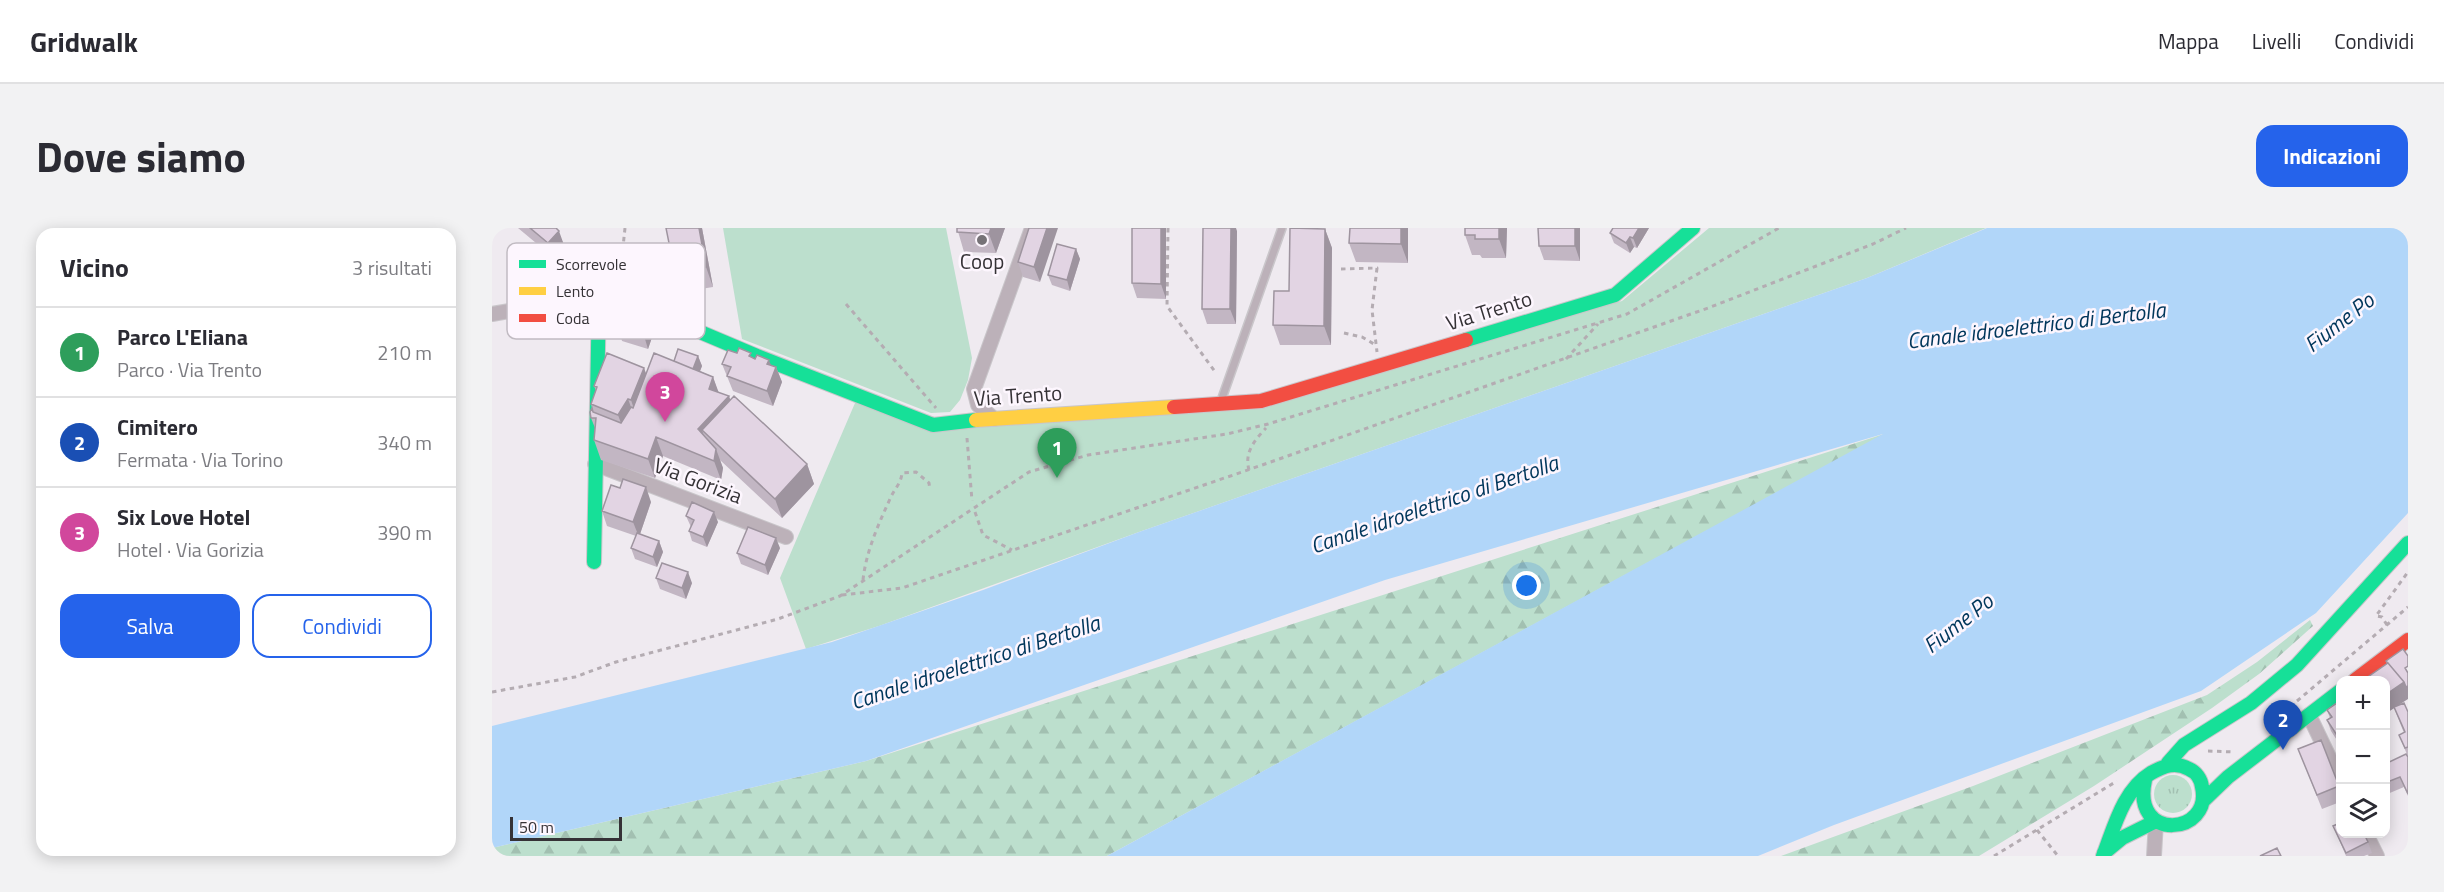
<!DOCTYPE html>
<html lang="it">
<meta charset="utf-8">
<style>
:root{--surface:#fff;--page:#f2f2f3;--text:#2b2b33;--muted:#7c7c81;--line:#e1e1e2;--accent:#2563eb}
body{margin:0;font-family:"Titillium Web",sans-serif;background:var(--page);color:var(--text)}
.controls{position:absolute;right:18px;bottom:18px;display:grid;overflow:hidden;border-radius:12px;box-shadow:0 3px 15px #0003}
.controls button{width:54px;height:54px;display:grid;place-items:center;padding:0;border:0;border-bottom:2px solid var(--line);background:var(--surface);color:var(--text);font:30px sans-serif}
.scale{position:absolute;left:18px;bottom:15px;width:112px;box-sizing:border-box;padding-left:6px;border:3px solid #353236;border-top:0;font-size:16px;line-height:21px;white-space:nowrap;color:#353236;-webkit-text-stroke:4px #fdf6fe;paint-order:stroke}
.you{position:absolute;left:1035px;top:358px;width:21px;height:21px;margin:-15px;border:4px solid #fff;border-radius:50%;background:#1a73e8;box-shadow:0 0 0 9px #1a73e833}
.badge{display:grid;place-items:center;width:39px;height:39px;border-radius:50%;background:var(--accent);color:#fff;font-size:20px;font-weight:700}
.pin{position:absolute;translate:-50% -50px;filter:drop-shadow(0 2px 3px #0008)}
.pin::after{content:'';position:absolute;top:32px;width:21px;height:18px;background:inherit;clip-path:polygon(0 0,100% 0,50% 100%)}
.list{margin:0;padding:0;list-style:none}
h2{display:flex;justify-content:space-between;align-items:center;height:78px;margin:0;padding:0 24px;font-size:26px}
h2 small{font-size:20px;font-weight:400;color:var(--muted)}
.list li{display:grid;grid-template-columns:39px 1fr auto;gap:18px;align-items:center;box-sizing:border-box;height:90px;padding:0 24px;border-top:2px solid var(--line)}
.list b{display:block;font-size:22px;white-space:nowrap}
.list p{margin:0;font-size:20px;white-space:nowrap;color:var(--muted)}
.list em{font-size:20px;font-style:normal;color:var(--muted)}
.actions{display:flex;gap:12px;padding:18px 24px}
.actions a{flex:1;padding:14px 0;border:2px solid var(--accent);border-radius:18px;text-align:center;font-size:21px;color:var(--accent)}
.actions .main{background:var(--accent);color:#fff}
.icon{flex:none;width:33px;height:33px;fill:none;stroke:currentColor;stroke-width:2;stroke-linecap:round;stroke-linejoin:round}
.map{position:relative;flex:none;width:1916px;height:628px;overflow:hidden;border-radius:18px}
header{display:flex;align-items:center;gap:36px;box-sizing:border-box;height:84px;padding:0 30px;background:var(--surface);border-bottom:2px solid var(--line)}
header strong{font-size:28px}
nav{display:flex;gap:33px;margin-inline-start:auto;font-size:21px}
.intro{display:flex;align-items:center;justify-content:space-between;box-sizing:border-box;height:144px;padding:0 36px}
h1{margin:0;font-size:42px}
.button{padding:15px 27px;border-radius:18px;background:var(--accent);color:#fff;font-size:21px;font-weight:700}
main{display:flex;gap:36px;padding:0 36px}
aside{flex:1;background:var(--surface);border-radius:18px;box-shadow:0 3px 15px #0003}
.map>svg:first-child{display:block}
.grass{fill:url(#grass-tufts)}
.forest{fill:url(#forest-firs)}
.park{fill:#bcdfcd}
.water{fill:#b1d6f9}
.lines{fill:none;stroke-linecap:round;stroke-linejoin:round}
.lane-casing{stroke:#c9c6ca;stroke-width:10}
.street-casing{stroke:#c9c6ca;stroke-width:16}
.fast-casing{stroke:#c9c6ca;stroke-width:16}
.slow-casing{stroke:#c9c6ca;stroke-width:16}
.jam-casing{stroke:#c9c6ca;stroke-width:16}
.path{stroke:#b4acb2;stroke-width:3;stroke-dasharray:4.5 4.5;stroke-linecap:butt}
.lane{stroke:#bcb1b9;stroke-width:7}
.street{stroke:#bcb1b9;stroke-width:14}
.fast{stroke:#16e098;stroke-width:14}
.slow{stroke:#ffcf43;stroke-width:14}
.jam{stroke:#f24e42;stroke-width:14}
.wall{fill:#c2b6c3}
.shaded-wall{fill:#9e949f}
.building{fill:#e2d4e3;stroke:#9e949f;stroke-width:1.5}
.poi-dot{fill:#767277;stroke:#fdf6fe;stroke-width:2}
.labels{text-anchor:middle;stroke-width:5;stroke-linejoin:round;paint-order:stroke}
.poi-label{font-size:21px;fill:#353236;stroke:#fdf6fe}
.street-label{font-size:21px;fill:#353236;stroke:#fdf6fe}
.water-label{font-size:22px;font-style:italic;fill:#00365b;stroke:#fdf6fe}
.key{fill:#fdf6fe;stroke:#c1bbc2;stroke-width:1.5}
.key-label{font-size:16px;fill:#353236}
</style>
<header>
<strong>Gridwalk</strong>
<nav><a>Mappa</a><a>Livelli</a><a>Condividi</a></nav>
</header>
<div class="intro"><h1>Dove siamo</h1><a class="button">Indicazioni</a></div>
<main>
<aside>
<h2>Vicino<small>3 risultati</small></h2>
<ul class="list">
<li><span class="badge" style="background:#2e9e5b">1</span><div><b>Parco L'Eliana</b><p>Parco · Via Trento</p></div><em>210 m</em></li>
<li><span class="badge" style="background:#1a4fb4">2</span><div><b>Cimitero</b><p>Fermata · Via Torino</p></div><em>340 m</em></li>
<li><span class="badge" style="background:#d1479c">3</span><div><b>Six Love Hotel</b><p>Hotel · Via Gorizia</p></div><em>390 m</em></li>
</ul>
<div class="actions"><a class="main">Salva</a><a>Condividi</a></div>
</aside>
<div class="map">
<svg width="1916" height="628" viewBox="0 0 1916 628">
<defs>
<pattern id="grass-tufts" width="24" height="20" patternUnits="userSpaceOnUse" patternTransform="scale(1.5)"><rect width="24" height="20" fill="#bcdfcd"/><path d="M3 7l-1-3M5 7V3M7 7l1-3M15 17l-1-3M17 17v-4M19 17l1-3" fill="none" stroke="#a2c0b1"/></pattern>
<pattern id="forest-firs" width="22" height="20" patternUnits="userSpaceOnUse" patternTransform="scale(1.5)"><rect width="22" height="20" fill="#bcdfcd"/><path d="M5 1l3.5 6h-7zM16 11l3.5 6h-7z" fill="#a2c0b1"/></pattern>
</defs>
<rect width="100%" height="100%" fill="#efeaf0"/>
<path class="grass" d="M1662 566a19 19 0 1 1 38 0a19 19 0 1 1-38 0Z"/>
<path class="forest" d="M1395,205L615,628H0V620L374,533Z
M1818,392L1821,398L1767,446L1720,480L1602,558L1487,628H1289L1481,558L1715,467L1765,434Z"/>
<path class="park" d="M231,0H454L480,130L476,152L468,172L458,184L439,185L250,111Z
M1217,0H1494L1375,50L647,304L387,398L314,421L288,350L366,168L441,197L769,173L1130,73Z"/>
<path class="water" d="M1495,0H1916V285L1824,385L1709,463L1342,597L1266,628H615L1391,206L893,352L374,533L0,620V498L340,414L491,362L647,304L1375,50Z"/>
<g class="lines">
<g class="lane-casing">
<path id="lane" d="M729,173L790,0"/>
</g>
<g class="street-casing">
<path id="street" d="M0,86L107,67
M502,191L486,177L482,161L540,0
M103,236L294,309
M1817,487L1848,552
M1874,606L1885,628
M1662,628L1664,593"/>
</g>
<g class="fast-casing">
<path id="fast" d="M974,112L1123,67L1201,0
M102,334L107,67L118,66L265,128L441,197L484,192
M1676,535L1692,517L1759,475L1805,437L1916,315
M1711,573L1736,549L1848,463
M1612,625L1630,610L1664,593
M1611,628C1622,600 1631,562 1659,545C1672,538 1683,533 1697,541C1704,544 1709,551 1710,559C1721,607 1639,615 1653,552"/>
</g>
<g class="slow-casing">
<path id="slow" d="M484,192L682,179"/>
</g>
<g class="jam-casing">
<path id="jam" d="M682,179L769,173L974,112
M1863,452L1916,412"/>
</g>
<path class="path" d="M133,0L131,19L151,36L155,47L178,59L185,56
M676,0L675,78L724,145
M849,41L885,40L880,82L885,124
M354,76L444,180
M852,105L870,109L882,116
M1074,131L1106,96
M475,210L480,273
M757,242C752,224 763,212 774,200
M483,284L491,307L520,322
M371,352C374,324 386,297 398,271C402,261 409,256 410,245L424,244L437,255L438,262
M350,367L410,360L753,243L1216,80L1381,16L1414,0
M1895,397L1890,389L1884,388L1916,344
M0,464L83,449L124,434L286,391L348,368L537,244L596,227L735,206L776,196L1135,86L1287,0
M1805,473L1916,379
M1716,523L1742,524
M1545,602L1566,628
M1502,628L1625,553"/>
<use href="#lane" class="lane"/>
<use href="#street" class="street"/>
<use href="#fast" class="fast"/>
<use href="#slow" class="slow"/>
<use href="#jam" class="jam"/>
</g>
<path class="wall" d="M26,0H64L72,17L62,30Z
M210,0L221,59L190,64L183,45Z
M465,0H513L504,25L472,24Z
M537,0L548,54L531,49L526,34Z
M674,0V71L645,70L640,55Z
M1015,0L1014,30H990L988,27H980L973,7Z
M1088,0V33L1052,32L1047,18Z
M1121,0H1157L1145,20L1142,19L1138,25L1122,15L1118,5Z
M833,1L840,20L839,117H788L781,97L797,63Z
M916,2V35L864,34L857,15Z
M745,3L744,96H715L710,81Z
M584,21L588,31L578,63L560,57L556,47Z
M165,95L156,121L130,113L127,102Z
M245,125L261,130L284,139L290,154L281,178L241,163L230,136Z
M206,128L210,138L208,143L221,149L226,164L238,172L315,236L322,256L290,290L228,232L231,240L229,252L171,228L163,250L109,232L102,212L103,200L99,190L100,180L99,176L104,163L102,158L152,140L154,146L182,133Z
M159,274L148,306L167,313L171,324L165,339L143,331L139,320L144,308L115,298L110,283Z
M194,288L226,294L215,319L200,313L197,303L199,299Z
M288,320L276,347L249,336L245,325Z
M164,350L200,355L194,371L168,361Z
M1911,421L1906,477L1916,484V529L1907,507L1912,505L1902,480L1893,486L1895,436L1894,433Z
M1848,473V517L1839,503L1835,492L1838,490L1835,482Z
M1829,512L1848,562V574L1830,581L1806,521Z
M1916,529V568L1912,559L1893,567V539Z
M1841,598L1876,614L1880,625L1872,628H1854Z"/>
<path class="shaded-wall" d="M207,0H210L221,59L214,39Z
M499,0H513L504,25L497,6Z
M555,0H566L548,54L542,39Z
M669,0H674V71L669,56Z
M739,0H744L745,3L744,96L738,81Z
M909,0H916V35L909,16Z
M1007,0H1015L1014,30L1007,11Z
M1083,0H1088V33L1083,18Z
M1147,0H1157L1145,20L1141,10Z
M833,1L840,20L839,117L832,98Z
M67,3L72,17L62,30L56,15Z
M1138,9L1142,19L1138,25L1134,15Z
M584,21L588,31L578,63L575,52Z
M162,84L165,95L156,121L153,111Z
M206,128L210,138L203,156L199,146Z
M277,132L282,145L284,139L290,154L281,178L275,163V136Z
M152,140L162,167L148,199L139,172Z
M221,149L228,168L217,161Z
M237,168L244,187L210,202L215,217L206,201Z
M136,171L146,198L136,214L126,187Z
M164,209L171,228L163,250L156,231Z
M224,221L231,240L229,252L222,233Z
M315,236L322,256L290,290L283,271Z
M154,259L159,274L147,309L141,294Z
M222,284L226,294L215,319L211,309Z
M284,310L288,320L276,347L273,337Z
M167,313L171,324L165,339L161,329Z
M196,344L200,355L194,371L190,360Z
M1912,454L1916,458V471L1893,486V467Z"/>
<path class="building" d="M38,0H64L67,3L56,15Z
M174,0H207L214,39L183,45Z
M465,0H499L497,6L465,4Z
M537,0H555L542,39L526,34Z
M640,0H669V56L640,55Z
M711,0H739L738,81H710Z
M798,0L833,1L832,98L781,97L782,63H797Z
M858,0H909V16L857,15Z
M973,0H1007V11H983V7H973Z
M1046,0H1083V18H1047Z
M1121,0H1147L1141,10L1138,9L1134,15L1118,5Z
M565,16L584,21L575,52L556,47Z
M247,120L259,125L257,128L263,131L265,127L277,132L275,136L284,139L275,163L235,148L239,139L230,136L236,122L245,125Z
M186,121L206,128L201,141L182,133Z
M115,125L152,140L139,172L136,171L126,187L99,176L105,159L102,158Z
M162,125L221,149L217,161L237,168L206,201L224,221L222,233L164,209L156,231L102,212L104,190H99L98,184L100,180L101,184L129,195L139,179L141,180Z
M242,168L315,236L283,271L210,202Z
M131,251L154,259L141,294L110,283L119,257L128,260Z
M200,274L222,284L211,309L197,303L202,292L194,288Z
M256,299L284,310L273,337L245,325Z
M145,305L167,313L161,329L139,320Z
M170,335L196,344L190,360L164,350Z
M1911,421L1916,428V438L1913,440L1916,445V458L1914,459L1912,454L1896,435L1894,433Z
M1896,435L1912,454L1893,467V453H1870Z
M1848,473V512L1835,492L1840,489L1835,482Z
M1912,475L1916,484V519L1913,520L1907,507L1913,504L1902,479Z
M1829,512L1847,558L1825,567L1806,521Z
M1914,526L1916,529V566L1908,549L1893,555V539H1895L1893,536Z
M1848,595V606H1872L1876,614L1854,625L1841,598Z
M1785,620L1789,628H1768Z"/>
<circle class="poi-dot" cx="490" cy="12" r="6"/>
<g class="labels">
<g class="poi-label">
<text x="490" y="41">Coop</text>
</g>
<g class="street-label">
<text transform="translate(997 83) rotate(-17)" y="7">Via Trento</text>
<text transform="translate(526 168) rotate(-4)" y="7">Via Trento</text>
<text transform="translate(206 253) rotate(21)" y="7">Via Gorizia</text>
</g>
<g class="water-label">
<text transform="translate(1847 94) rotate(-38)" y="8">Fiume Po</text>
<text transform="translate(1544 97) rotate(-7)" y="8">Canale idroelettrico di Bertolla</text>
<text transform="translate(942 276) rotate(-19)" y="8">Canale idroelettrico di Bertolla</text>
<text transform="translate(1466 395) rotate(-38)" y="8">Fiume Po</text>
<text transform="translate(483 434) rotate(-18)" y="8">Canale idroelettrico di Bertolla</text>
</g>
</g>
<rect x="15" y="15" width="198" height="96" rx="9" class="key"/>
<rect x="27" y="32" width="27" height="8" fill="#16e098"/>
<rect x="27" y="59" width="27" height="8" fill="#ffcf43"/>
<rect x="27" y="86" width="27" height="8" fill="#f24e42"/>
<g class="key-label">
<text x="64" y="42">Scorrevole</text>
<text x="64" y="69">Lento</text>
<text x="64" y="96">Coda</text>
</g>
</svg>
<div class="controls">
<button>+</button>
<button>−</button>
<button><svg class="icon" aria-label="layers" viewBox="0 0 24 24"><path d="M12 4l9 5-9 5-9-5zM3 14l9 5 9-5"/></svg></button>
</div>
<div class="scale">50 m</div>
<div class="you"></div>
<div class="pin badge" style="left:565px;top:250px;background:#2e9e5b">1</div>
<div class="pin badge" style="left:1791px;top:522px;background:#1a4fb4">2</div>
<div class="pin badge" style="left:173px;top:194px;background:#d1479c">3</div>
</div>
</main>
